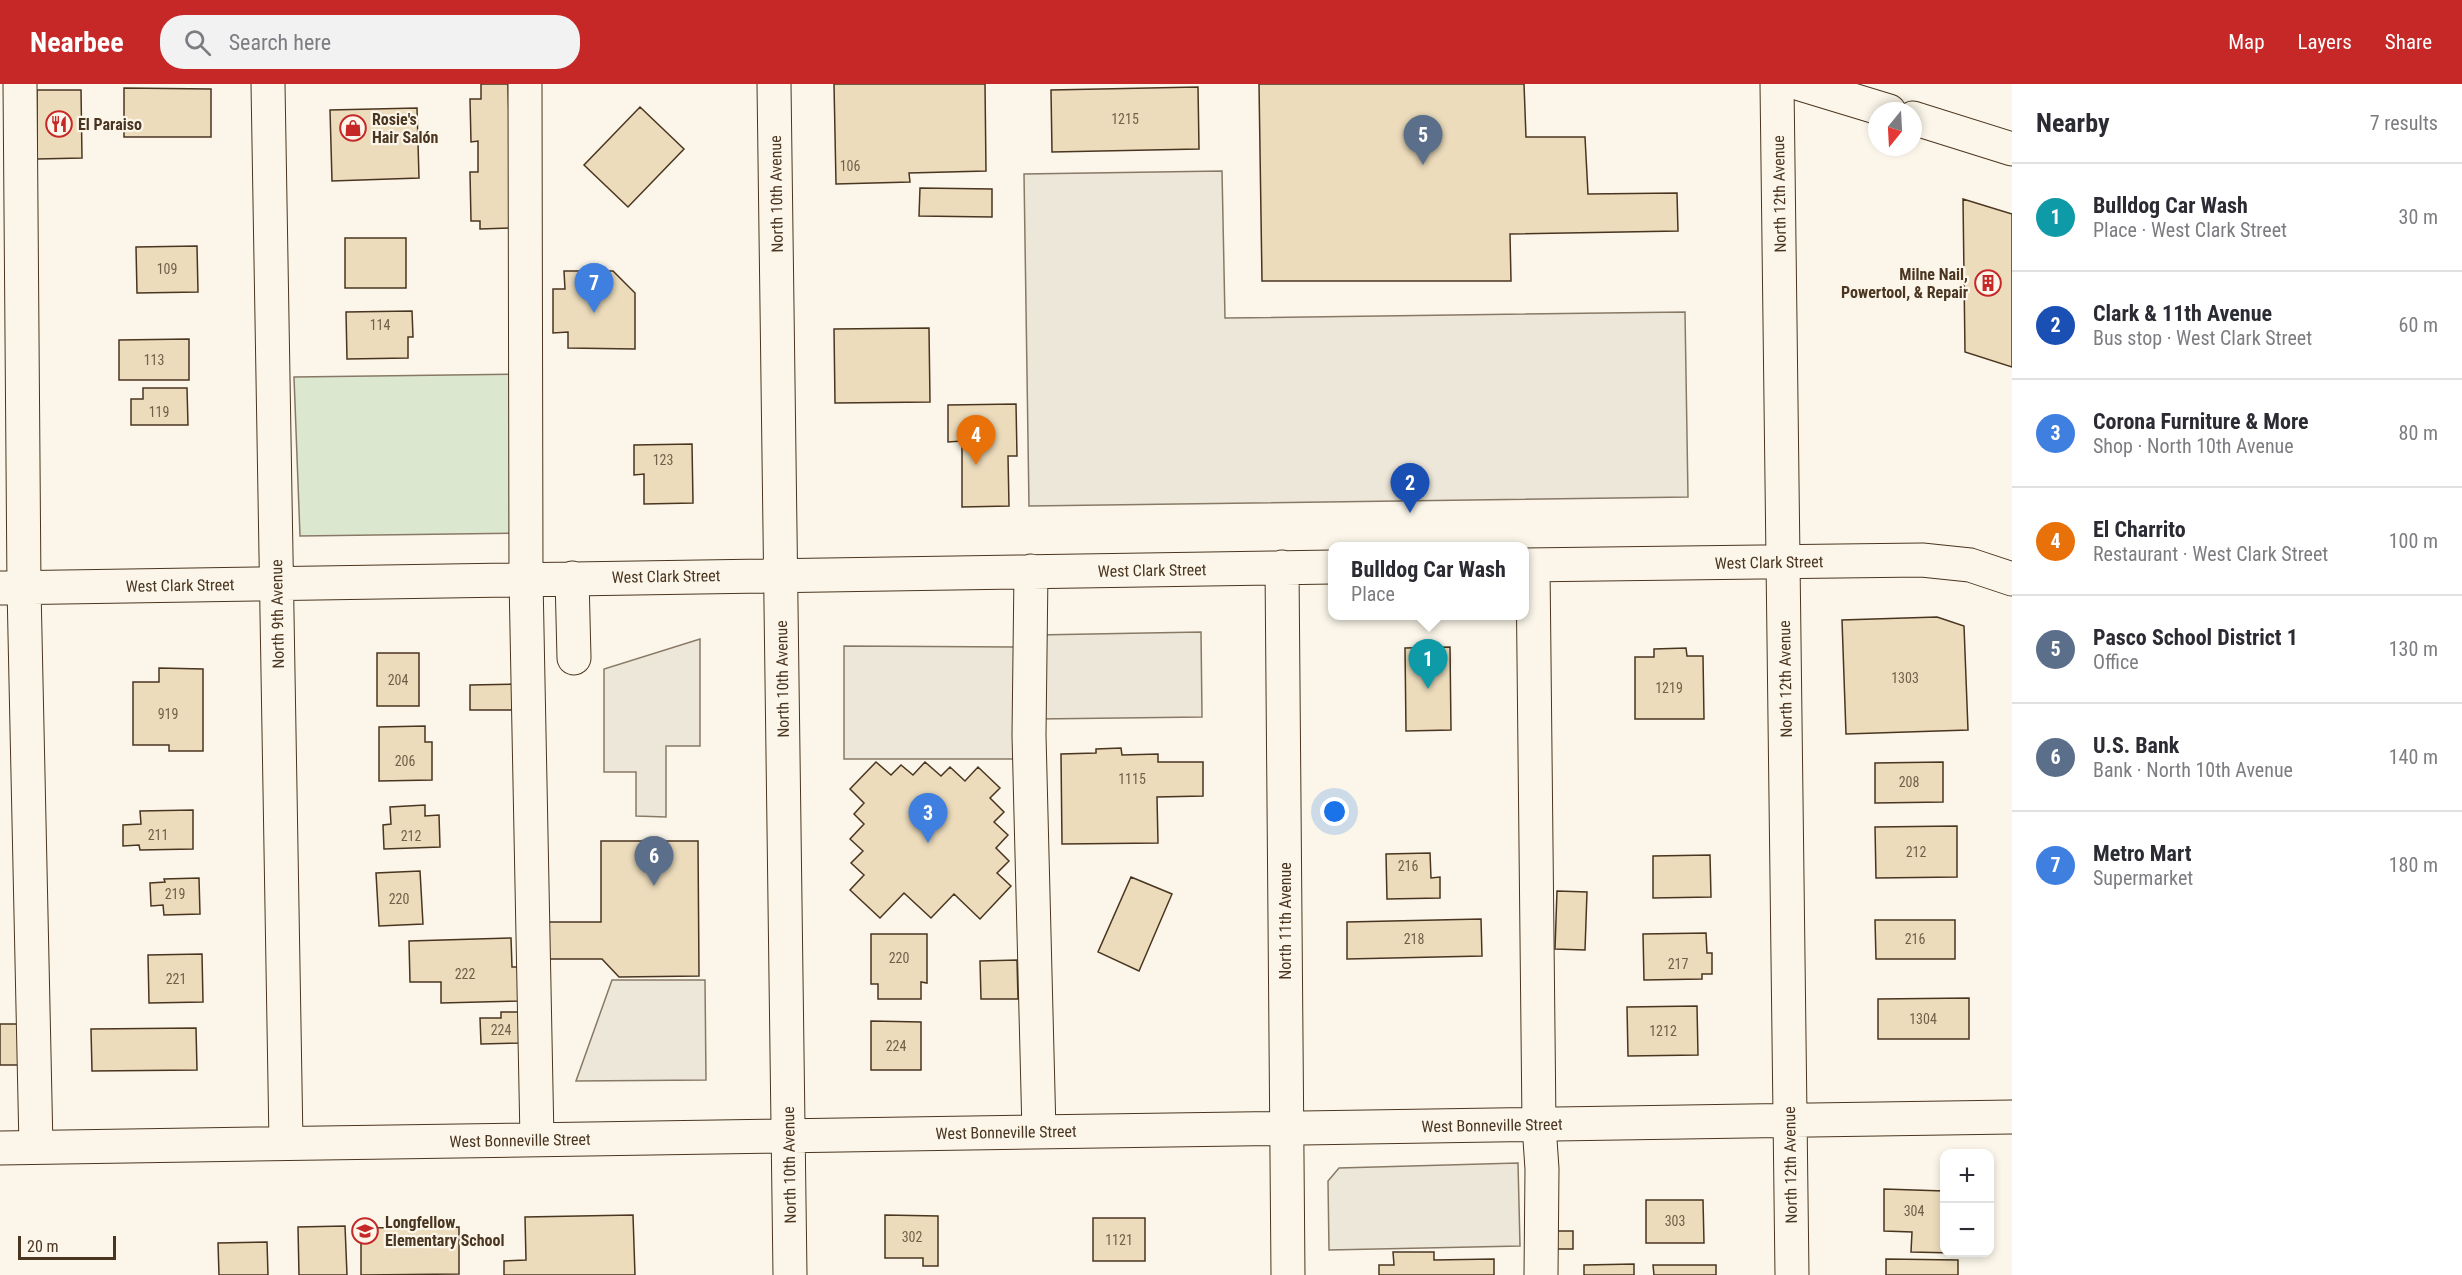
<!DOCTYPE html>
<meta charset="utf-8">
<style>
:root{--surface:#fff;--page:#f2f2f3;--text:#2b2b33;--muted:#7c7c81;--line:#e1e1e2;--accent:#c62828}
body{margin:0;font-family:"Roboto Condensed",sans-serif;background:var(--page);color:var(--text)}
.controls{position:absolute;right:18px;bottom:18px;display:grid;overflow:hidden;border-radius:12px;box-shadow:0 3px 9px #0003}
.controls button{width:54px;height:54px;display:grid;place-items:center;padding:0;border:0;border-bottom:2px solid var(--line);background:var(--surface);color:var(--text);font:30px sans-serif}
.compass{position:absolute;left:1868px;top:18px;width:54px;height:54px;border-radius:50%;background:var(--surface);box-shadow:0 3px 9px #0003;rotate:198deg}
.scale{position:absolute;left:18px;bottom:15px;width:98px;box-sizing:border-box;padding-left:6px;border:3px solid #4a3520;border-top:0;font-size:16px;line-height:21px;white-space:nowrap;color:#4a3520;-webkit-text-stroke:4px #fbf6e9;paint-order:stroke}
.you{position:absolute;left:1335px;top:728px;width:21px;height:21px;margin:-15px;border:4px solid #fff;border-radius:50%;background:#1a73e8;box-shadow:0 0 0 9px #1a73e833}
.badge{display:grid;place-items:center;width:39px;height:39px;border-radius:50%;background:var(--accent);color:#fff;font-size:20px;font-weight:700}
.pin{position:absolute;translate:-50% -50px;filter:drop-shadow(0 2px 3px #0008)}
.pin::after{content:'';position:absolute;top:32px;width:21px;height:18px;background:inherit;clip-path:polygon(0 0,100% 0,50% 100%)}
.popup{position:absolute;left:1328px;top:458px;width:201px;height:78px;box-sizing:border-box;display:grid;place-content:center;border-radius:12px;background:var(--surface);filter:drop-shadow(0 2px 4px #0005);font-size:20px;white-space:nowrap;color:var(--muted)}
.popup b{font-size:22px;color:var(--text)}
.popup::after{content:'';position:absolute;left:50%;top:100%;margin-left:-12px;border:12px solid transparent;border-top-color:var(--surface)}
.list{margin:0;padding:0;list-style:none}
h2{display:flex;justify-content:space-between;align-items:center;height:78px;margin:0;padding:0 24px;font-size:26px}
h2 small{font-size:20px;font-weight:400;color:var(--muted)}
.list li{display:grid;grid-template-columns:39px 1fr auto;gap:18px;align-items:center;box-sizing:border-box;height:108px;padding:0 24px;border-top:2px solid var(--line)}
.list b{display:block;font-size:22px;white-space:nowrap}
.list p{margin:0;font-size:20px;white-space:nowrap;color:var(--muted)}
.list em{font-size:20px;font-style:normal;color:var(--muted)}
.icon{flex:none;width:33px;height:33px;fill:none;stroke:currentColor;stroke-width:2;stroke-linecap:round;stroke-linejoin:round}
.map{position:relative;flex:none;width:2012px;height:1191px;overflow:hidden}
header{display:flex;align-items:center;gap:36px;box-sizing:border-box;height:84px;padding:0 30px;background:var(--accent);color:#fff}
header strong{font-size:28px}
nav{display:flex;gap:33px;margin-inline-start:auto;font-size:21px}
.search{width:420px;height:54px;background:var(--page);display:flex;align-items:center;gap:15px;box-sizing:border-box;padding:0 21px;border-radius:24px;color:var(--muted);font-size:22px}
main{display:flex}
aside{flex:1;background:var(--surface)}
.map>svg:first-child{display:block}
.green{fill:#dce7d0;stroke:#887966;stroke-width:1.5}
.parking{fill:#ede7d9;stroke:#887966;stroke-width:1.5}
.building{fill:#ecdcbc;stroke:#4a3520;stroke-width:1.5}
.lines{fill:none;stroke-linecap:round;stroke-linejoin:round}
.minor-casing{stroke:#4a3520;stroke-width:35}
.major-casing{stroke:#4a3520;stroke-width:35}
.minor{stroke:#fbf6e9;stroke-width:33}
.major{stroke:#fbf6e9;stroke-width:33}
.labels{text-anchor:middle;stroke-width:4.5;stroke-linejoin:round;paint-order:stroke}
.number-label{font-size:14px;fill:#725f47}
.poi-label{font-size:16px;font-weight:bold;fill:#4a3520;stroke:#fbf6e9;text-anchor:start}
.street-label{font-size:16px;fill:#4a3520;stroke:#fbf6e9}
</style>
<header>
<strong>Nearbee</strong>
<div class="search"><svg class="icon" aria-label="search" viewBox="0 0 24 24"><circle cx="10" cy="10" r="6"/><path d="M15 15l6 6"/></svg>Search here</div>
<nav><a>Map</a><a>Layers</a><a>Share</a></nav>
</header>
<main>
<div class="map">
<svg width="2012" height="1191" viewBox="0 0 2012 1191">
<rect width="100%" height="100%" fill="#fbf6e9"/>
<path class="green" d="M526,290L527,449L300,452L294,293Z"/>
<path class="parking" d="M1222,87L1225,234L1685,228L1688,413L1029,422L1024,90Z
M1201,548L1202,633L1037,635L1036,551Z
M700,555V662H666V733L636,732V688H604V585Z
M844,562L1016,563V675H844Z
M612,896H705L706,996L576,997Z
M1518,1079L1520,1162L1329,1166L1328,1097L1339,1084Z"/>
<path class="building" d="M481,0H508L512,144L480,145V137H471L470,88H478V57L471,58L470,15H481Z
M834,0H985L986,87L909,89L910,98L836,100Z
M1259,0H1524L1526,53H1585L1588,110L1677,109L1678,147L1510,150L1511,197H1262Z
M1198,3L1199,65L1052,68L1051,6Z
M124,4L211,5V53H124Z
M37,6H81L82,74L37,75Z
M640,23L684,65L628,123L584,81Z
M417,24L419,94L332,97L330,26Z
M920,104L992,105V133L919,132Z
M1963,115L2012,130V283L1965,268Z
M345,154H406V204H345Z
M197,162L198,208L137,209L136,163Z
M564,187H613L635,209V265L568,264V248L553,249V205H565Z
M412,227L413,253H408V274L347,275L346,228Z
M929,244L930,318L835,319L834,245Z
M189,255V296H119V256Z
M143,304H187L188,341H131V315H143Z
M1016,320L1017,372H1008L1009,422L962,423V357L948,358V321Z
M692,360L693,419L644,420V390L634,391V361Z
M1937,533L1964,542L1968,646L1846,650L1842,536Z
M1450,563L1451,646L1406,647L1405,564Z
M1686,564L1687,572H1703L1704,635H1635V573H1654V565Z
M377,569H419V622H377Z
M159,584L203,585V667H169V661H133V598H159Z
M516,600V626H470V601Z
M425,642V658H432V696L379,697V643Z
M1121,664L1122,671L1158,670V678H1203V712L1157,713L1158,759L1062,760L1061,670L1096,669V665Z
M876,678L891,691L901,681L913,691L925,678L941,692L950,683L965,697L978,683L1000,704L990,714L1004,728L994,738L1008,751L996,764L1009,777L997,789L1011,802L980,835L954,810L931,834L904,809L880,834L850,806L864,791L851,779L863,767L850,755L864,740L854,730L864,719L850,705Z
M1943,678V718L1875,719V679Z
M425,721V732L439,731L440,763L384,765L383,741L391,740L390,723Z
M193,726V765L140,766L139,761L123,762V741L141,740L140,727Z
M1957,742V793L1876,794L1875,743Z
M601,757H698L699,892L619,893L602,875H535V838H601Z
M1430,769L1431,794L1440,793V814L1387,815L1386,770Z
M1710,771L1711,813L1653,814V772Z
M420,787L423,840L379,842L376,789Z
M1131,793L1172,810L1139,887L1098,868Z
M199,794L200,830L164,831L163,821L151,822L150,799L165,798L164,795Z
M1557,807L1587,808L1585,866L1555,865Z
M1481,835L1482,872L1347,875V838Z
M1875,836H1955V875H1876Z
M1706,849L1707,869H1712V890H1702V895L1644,896L1643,850Z
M871,850H927V899L921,898V915H878V900H871Z
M511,854L512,883H520L521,917L441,919V898H410L409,857Z
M202,870L203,918L149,919L148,871Z
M1017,876L1018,915H981L980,877Z
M1969,914V955H1878V915Z
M1697,922L1698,971L1628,972L1627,923Z
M501,928H520L521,959L481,960L480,934H501Z
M871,937L921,938V986H871Z
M0,940H20L21,981H0Z
M196,944L197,986L92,987L91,945Z
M1884,1105L1944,1107V1168L1955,1169L1911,1168L1912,1148L1884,1147Z
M1646,1116H1703L1704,1159H1646Z
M633,1131L635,1191H504V1177L526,1176L525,1133Z
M885,1131L938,1132V1182H923V1174H885Z
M1093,1134H1145V1177H1093Z
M345,1142L347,1191H299L298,1143Z
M459,1143V1190L361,1191V1144Z
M1557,1147H1573V1165H1557Z
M267,1158L268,1191H219L218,1159Z
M1393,1168H1434V1176L1494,1175V1191H1379V1181H1394Z
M1886,1175L1958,1176V1191H1886Z
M1634,1180V1191H1584V1181Z
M1653,1181H1716V1191H1654Z"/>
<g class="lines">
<g class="minor-casing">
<path id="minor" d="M20,0L24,504L36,1063
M268,0L286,1059
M525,0L526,495L537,1056
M774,0L790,1191
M1777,0L1792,1191
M1524,481L1922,476L1970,481L2012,495
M1533,481L1539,1041L1542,1085L1541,1191
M1282,483L1288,1191
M1031,487L1029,651L1039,1048
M572,494L574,574
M0,504L1332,483
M0,1064L2012,1033"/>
</g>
<g class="major-casing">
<path id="major" d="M1800,0L1889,27
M1913,34L2012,65"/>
</g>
<use href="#minor" class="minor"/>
<use href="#major" class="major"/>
</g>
<defs>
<g id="restaurant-ring" transform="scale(1.35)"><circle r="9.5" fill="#fbf6e9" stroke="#c62828" stroke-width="1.5"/><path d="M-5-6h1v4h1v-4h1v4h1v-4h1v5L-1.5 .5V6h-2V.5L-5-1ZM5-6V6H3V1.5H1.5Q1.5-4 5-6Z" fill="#c62828"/></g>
<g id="shop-ring" transform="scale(1.35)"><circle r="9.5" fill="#fbf6e9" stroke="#c62828" stroke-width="1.5"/><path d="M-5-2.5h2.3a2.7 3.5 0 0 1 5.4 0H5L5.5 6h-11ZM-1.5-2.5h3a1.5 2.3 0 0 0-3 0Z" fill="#c62828"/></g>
<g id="building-ring" transform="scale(1.35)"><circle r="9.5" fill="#fbf6e9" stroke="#c62828" stroke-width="1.5"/><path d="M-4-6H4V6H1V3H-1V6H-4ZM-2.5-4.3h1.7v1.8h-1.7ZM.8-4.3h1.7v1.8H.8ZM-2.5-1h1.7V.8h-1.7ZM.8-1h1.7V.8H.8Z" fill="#c62828"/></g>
<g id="school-ring" transform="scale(1.35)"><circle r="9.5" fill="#fbf6e9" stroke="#c62828" stroke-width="1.5"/><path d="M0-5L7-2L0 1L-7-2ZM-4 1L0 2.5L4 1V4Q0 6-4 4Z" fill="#c62828"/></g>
</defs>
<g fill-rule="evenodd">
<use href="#restaurant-ring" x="59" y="40"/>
<use href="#shop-ring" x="353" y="44"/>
<use href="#building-ring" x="1988" y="199"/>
<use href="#school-ring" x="365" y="1147"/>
</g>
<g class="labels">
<g class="number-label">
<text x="1125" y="40">1215</text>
<text x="850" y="87">106</text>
<text x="167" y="190">109</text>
<text x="380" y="246">114</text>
<text x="154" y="281">113</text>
<text x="159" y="333">119</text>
<text x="663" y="381">123</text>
<text x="1905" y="599">1303</text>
<text x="398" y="601">204</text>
<text x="1669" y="609">1219</text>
<text x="168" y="635">919</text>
<text x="405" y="682">206</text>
<text x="1132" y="700">1115</text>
<text x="1909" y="703">208</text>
<text x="158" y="756">211</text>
<text x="411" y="757">212</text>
<text x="1916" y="773">212</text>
<text x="1408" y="787">216</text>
<text x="175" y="815">219</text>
<text x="399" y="820">220</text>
<text x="1414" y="860">218</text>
<text x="1915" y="860">216</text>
<text x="899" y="879">220</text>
<text x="1678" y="885">217</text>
<text x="465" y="895">222</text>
<text x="176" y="900">221</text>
<text x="1923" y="940">1304</text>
<text x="501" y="951">224</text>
<text x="1663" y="952">1212</text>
<text x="896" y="967">224</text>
<text x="1914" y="1132">304</text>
<text x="1675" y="1142">303</text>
<text x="912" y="1158">302</text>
<text x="1119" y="1161">1121</text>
</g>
<g class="poi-label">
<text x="372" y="41">Rosie's<tspan x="372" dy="18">Hair Salón</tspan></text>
<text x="78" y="46">El Paraiso</text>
<text x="1968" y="196" text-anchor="end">Milne Nail,<tspan x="1968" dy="18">Powertool, &amp; Repair</tspan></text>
<text x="385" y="1144">Longfellow<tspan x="385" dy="18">Elementary School</tspan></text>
</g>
<g class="street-label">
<text transform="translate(776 110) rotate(-91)" y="6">North 10th Avenue</text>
<text transform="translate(1779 110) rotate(-91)" y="6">North 12th Avenue</text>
<text transform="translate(1769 478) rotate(-1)" y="6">West Clark Street</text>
<text transform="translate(1152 486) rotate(-1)" y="6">West Clark Street</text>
<text transform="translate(666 492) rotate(-1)" y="6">West Clark Street</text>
<text transform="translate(180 501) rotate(-1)" y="6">West Clark Street</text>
<text transform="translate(277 530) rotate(-91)" y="6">North 9th Avenue</text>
<text transform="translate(782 595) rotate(-91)" y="6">North 10th Avenue</text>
<text transform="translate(1785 595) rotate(-91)" y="6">North 12th Avenue</text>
<text transform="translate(1285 837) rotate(-90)" y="6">North 11th Avenue</text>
<text transform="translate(1492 1041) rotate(-1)" y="6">West Bonneville Street</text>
<text transform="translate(1006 1048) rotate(-1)" y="6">West Bonneville Street</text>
<text transform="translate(520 1056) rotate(-1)" y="6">West Bonneville Street</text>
<text transform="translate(789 1081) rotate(-91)" y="6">North 10th Avenue</text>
<text transform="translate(1790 1081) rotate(-91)" y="6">North 12th Avenue</text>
</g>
</g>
</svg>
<div class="controls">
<button>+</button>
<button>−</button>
</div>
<svg class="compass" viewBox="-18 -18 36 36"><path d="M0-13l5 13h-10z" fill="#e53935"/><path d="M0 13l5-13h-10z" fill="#7c7c81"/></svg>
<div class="scale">20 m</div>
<div class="you"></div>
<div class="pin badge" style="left:1428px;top:605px;background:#0f9aa8">1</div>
<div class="popup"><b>Bulldog Car Wash</b>Place</div>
<div class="pin badge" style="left:1410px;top:429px;background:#1a4fb4">2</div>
<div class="pin badge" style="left:928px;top:759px;background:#3f7fe0">3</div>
<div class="pin badge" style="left:976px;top:381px;background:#e8710a">4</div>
<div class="pin badge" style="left:1423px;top:81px;background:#5c6f8a">5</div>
<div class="pin badge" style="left:654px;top:802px;background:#5c6f8a">6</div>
<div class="pin badge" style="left:594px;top:229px;background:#3f7fe0">7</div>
</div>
<aside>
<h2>Nearby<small>7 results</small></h2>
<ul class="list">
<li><span class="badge" style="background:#0f9aa8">1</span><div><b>Bulldog Car Wash</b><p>Place · West Clark Street</p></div><em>30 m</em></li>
<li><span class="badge" style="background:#1a4fb4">2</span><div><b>Clark &amp; 11th Avenue</b><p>Bus stop · West Clark Street</p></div><em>60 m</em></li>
<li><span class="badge" style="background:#3f7fe0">3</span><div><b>Corona Furniture &amp; More</b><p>Shop · North 10th Avenue</p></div><em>80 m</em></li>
<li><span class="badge" style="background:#e8710a">4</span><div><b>El Charrito</b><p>Restaurant · West Clark Street</p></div><em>100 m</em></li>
<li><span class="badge" style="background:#5c6f8a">5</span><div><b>Pasco School District 1</b><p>Office</p></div><em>130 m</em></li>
<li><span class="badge" style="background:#5c6f8a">6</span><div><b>U.S. Bank</b><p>Bank · North 10th Avenue</p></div><em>140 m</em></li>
<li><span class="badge" style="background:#3f7fe0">7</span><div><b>Metro Mart</b><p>Supermarket</p></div><em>180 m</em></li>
</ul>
</aside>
</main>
